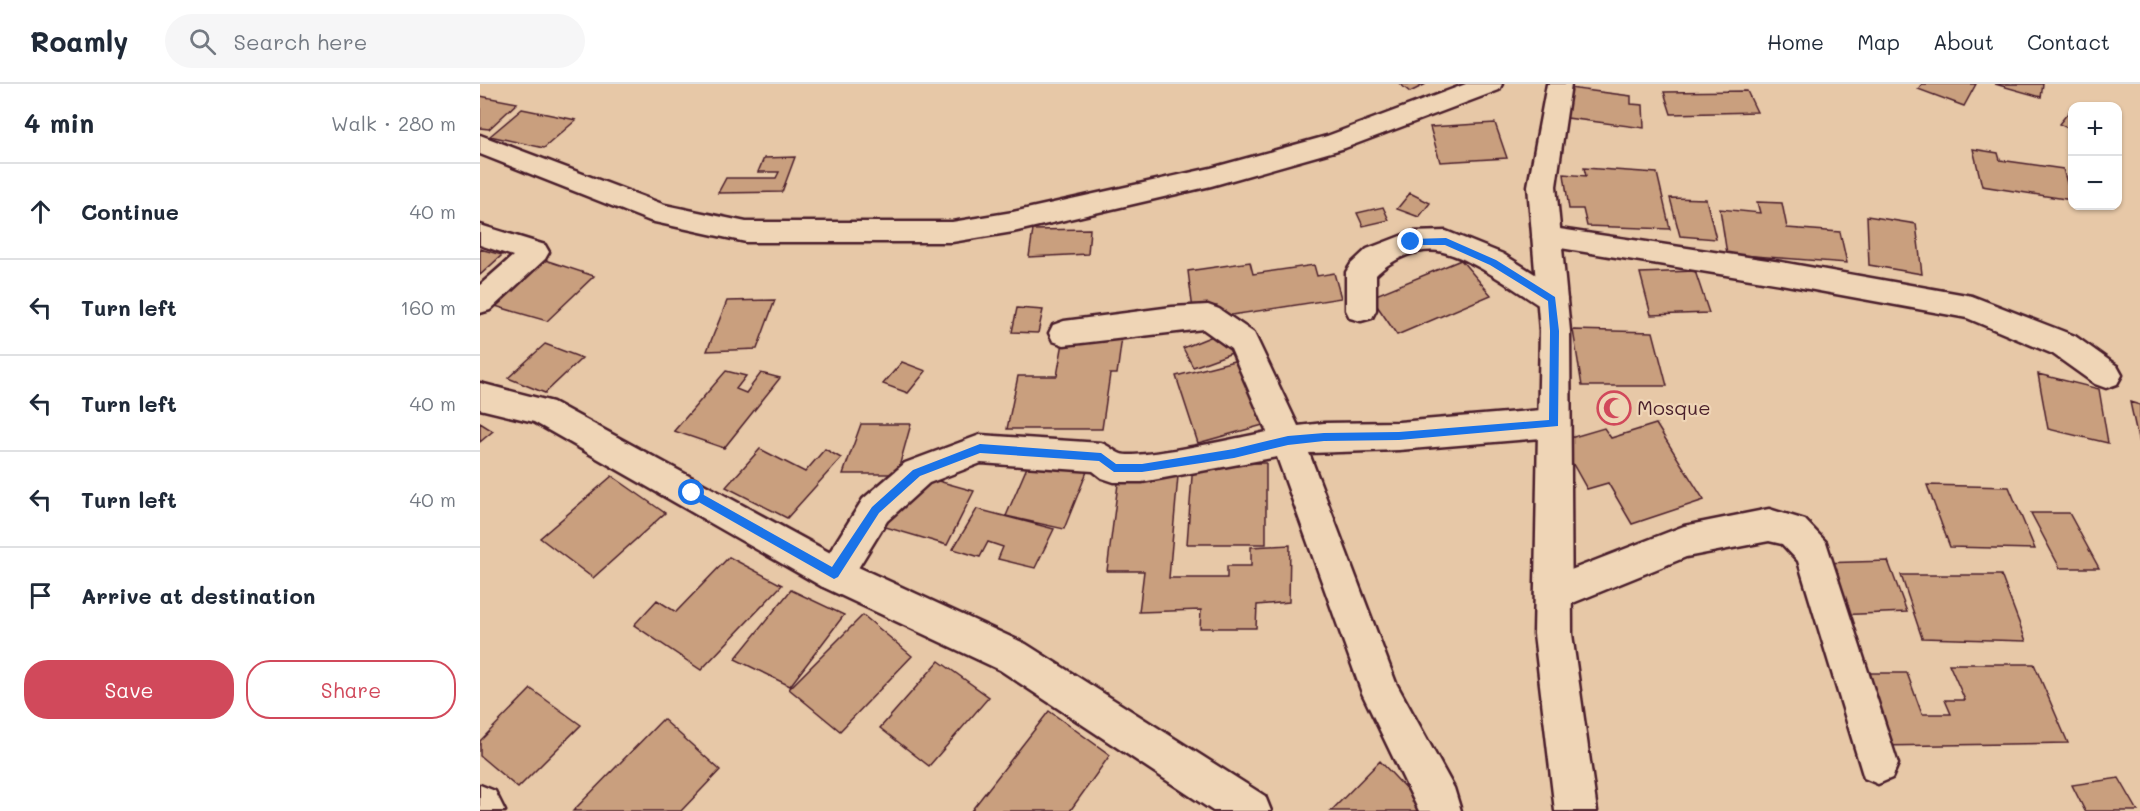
<!DOCTYPE html>
<meta charset="utf-8">
<style>
:root{--surface:#fff;--page:#f6f6f7;--text:#1f2937;--muted:#747a83;--line:#e0e1e3;--accent:#d1495b}
body{margin:0;font-family:Mali,sans-serif;background:var(--page);color:var(--text)}
.controls{position:absolute;right:18px;top:18px;display:grid;overflow:hidden;border-radius:12px;box-shadow:0 2px 4px #0004}
.controls button{width:54px;height:54px;display:grid;place-items:center;padding:0;border:0;border-bottom:2px solid var(--line);background:var(--surface);color:var(--text);font:30px sans-serif}
.stop{position:absolute;width:18px;height:18px;margin:-14px;border:4px solid #1a73e8;border-radius:50%;background:#fff}
.stop.end{background:#1a73e8;border-color:#fff;box-shadow:0 2px 6px #0008}
.list{margin:0;padding:0;list-style:none}
h2{display:flex;justify-content:space-between;align-items:center;height:78px;margin:0;padding:0 24px;font-size:26px}
h2 small{font-size:20px;font-weight:400;color:var(--muted)}
.list li{display:grid;grid-template-columns:39px 1fr auto;gap:18px;align-items:center;box-sizing:border-box;height:96px;padding:0 24px;border-top:2px solid var(--line)}
.list b{display:block;font-size:22px;white-space:nowrap}
.list em{font-size:20px;font-style:normal;color:var(--muted)}
.actions{display:flex;gap:12px;padding:18px 24px}
.actions a{flex:1;padding:14px 0;border:2px solid var(--accent);border-radius:24px;text-align:center;font-size:21px;color:var(--accent)}
.actions .main{background:var(--accent);color:#fff}
.icon{flex:none;width:33px;height:33px;fill:none;stroke:currentColor;stroke-width:2;stroke-linecap:round;stroke-linejoin:round}
.map{position:relative;flex:none;width:1660px;height:727px;overflow:hidden}
header{display:flex;align-items:center;gap:36px;box-sizing:border-box;height:84px;padding:0 30px;background:var(--surface);border-bottom:2px solid var(--line)}
header strong{font-size:28px}
nav{display:flex;gap:33px;margin-inline-start:auto;font-size:21px}
.search{width:420px;height:54px;background:var(--page);display:flex;align-items:center;gap:15px;box-sizing:border-box;padding:0 21px;border-radius:33px;color:var(--muted);font-size:22px}
main{display:flex}
aside{flex:1;background:var(--surface)}
.map>svg:first-child{display:block}
.building{fill:#c99f7e;stroke:#4a1f2b;stroke-width:1.5}
.lines{fill:none;stroke-linecap:round;stroke-linejoin:round}
.minor-casing{stroke:#4a1f2b;stroke-width:5}
.tertiary-casing{stroke:#4a1f2b;stroke-width:5}
.minor{fill:#efd5b6;fill-rule:evenodd}
.tertiary{fill:#efd5b6;fill-rule:evenodd}
.route{fill:#1a73e8}
.labels{text-anchor:middle;stroke-width:4.5;stroke-linejoin:round;paint-order:stroke}
.poi-label{font-size:20px;fill:#4a1f2b;stroke:#efd5b6;text-anchor:start}
</style>
<header>
<strong>Roamly</strong>
<div class="search"><svg class="icon" aria-label="search" viewBox="0 0 24 24"><circle cx="10" cy="10" r="6"/><path d="M15 15l6 6"/></svg>Search here</div>
<nav><a>Home</a><a>Map</a><a>About</a><a>Contact</a></nav>
</header>
<main>
<aside>
<h2>4 min<small>Walk · 280 m</small></h2>
<ul class="list">
<li><svg class="icon" aria-label="ahead" viewBox="0 0 24 24"><path d="M12 20V5M6 11l6-6 6 6"/></svg><div><b>Continue</b></div><em>40 m</em></li>
<li><svg class="icon" aria-label="left" viewBox="0 0 24 24"><path d="M17 20v-9H6M10 6l-5 5 5 5"/></svg><div><b>Turn left</b></div><em>160 m</em></li>
<li><svg class="icon" aria-label="left" viewBox="0 0 24 24"><path d="M17 20v-9H6M10 6l-5 5 5 5"/></svg><div><b>Turn left</b></div><em>40 m</em></li>
<li><svg class="icon" aria-label="left" viewBox="0 0 24 24"><path d="M17 20v-9H6M10 6l-5 5 5 5"/></svg><div><b>Turn left</b></div><em>40 m</em></li>
<li><svg class="icon" aria-label="arrive" viewBox="0 0 24 24"><path d="M6 21V4h12l-3 4 3 4H6"/></svg><div><b>Arrive at destination</b></div></li>
</ul>
<div class="actions"><a class="main">Save</a><a>Share</a></div>
</aside>
<div class="map">
<svg width="1660" height="727" viewBox="0 0 1660 727">
<rect width="100%" height="100%" fill="#e7c8a7"/>
<filter id="ink" filterUnits="userSpaceOnUse"><feTurbulence type="fractalNoise" baseFrequency=".0167" numOctaves="2"/><feDisplacementMap in="SourceGraphic" scale="12" xChannelSelector="R" yChannelSelector="G"/><feConvolveMatrix kernelMatrix="1 2 1 2 8 2 1 2 1" color-interpolation-filters="sRGB"/></filter>
<g filter="url(#ink)">
<path class="building" d="M920,0H946L930,8Z
M1442,0H1496L1484,22L1438,5Z
M1515,0H1563L1561,13Z
M1089,4L1151,12V20L1163,21L1164,44L1087,34Z
M1267,7L1277,28L1191,30L1184,8Z
M0,12L37,19L9,45L0,44Z
M1592,24V46L1579,40Z
M42,25L96,36L64,64L10,52Z
M1015,39L1027,74L960,78L950,43Z
M1493,65L1518,69L1520,76L1583,85L1592,116L1502,102Z
M315,73L302,108L238,109L246,94H296L299,88H278L284,74Z
M1104,84L1177,89L1190,145L1107,142L1103,125H1089L1084,90L1106,92Z
M930,109L950,119L939,133L917,125Z
M1190,114L1226,115L1236,155L1200,152Z
M1277,118L1302,119L1307,144L1360,148L1367,179L1247,170L1240,125L1280,129Z
M903,123L909,136L883,142L877,129Z
M1387,132L1436,140L1442,190L1389,181Z
M610,145L608,170L549,173L553,146Z
M0,165L22,171L0,191Z
M65,176L114,192L67,237L15,222Z
M981,176L1011,211L917,251L891,213Z
M770,178L773,190L834,181L837,192L854,189L861,214L739,233L737,222L713,226L708,187Z
M1215,187L1229,229L1171,231L1160,189Z
M295,216L277,265L227,267L247,217Z
M537,224L563,226L558,249L532,248Z
M1093,246L1173,248L1187,302H1102Z
M740,249L752,269L713,283L703,264Z
M584,253H642L637,290H630L622,345H527L538,292H577Z
M65,260L102,274L65,309L28,294Z
M758,276L783,341L718,359L696,292Z
M422,278L446,287L428,309L403,300Z
M246,287L266,292L256,305L266,309L281,289L300,294L244,364L194,347Z
M1558,290L1619,305L1628,359L1568,345Z
M1650,318L1660,321V364Z
M0,339L13,347L0,358Z
M381,340H431L417,390H363Z
M1176,340L1224,416L1152,440L1128,399L1107,405L1080,357L1124,344L1131,354Z
M280,365L325,388L345,365L361,374L307,434L246,403Z
M553,369L610,380L584,445L526,432Z
M713,379H786V460H707Z
M132,392L185,429L113,494L60,454Z
M639,392H698L689,494H747V482H771V463L810,461L809,518L777,521L776,544H720L721,526L659,528L664,487H627Z
M451,395L494,407L467,461L402,442Z
M1447,401L1529,403L1555,465L1470,463Z
M497,425L574,445L555,484L518,475L523,463L508,458L500,473L473,465Z
M1551,429H1589L1619,484H1580Z
M249,473L302,501L221,586L154,541L177,516L196,528Z
M1408,477L1427,528L1356,531L1339,479Z
M1421,491H1521L1546,557L1442,554Z
M311,506L364,531L310,602L255,575Z
M383,531L432,572L360,647L309,605Z
M459,577L509,613L449,682L400,644Z
M1469,580H1554L1588,659L1398,662L1375,589H1427L1442,630H1471L1465,616H1485Z
M51,605L101,641L38,704L0,672V657Z
M569,627L630,671L590,727H491Z
M183,635L240,686L201,727H93Z
M900,677L947,727H851Z
M1639,694L1658,727H1605L1592,701Z"/>
<g class="lines">
<g class="minor-casing">
<path id="minor" d="M986,0H1022L1019,6L865,64L731,102L533,148L472,158H266L170,137L0,70V51L185,121L266,138H472L533,128L731,84L847,52Z
M0,141L65,161L69,168L65,175L10,226L0,229V201L33,172L0,161Z
M1066,143L1301,178L1492,212L1595,252L1637,282L1642,291L1637,300L1626,304L1615,300L1573,270L1487,234L1301,200L1056,160L1052,153L1056,146Z
M966,147L1023,170L1082,207L1087,215L1082,223L1072,226L1062,223C1035,206 993,175 963,168C939,162 912,175 896,191V226L892,234L881,237L870,234L866,226V188L871,180L887,165L931,148Z
M728,221L739,225L774,249L818,342L844,339L919,338L1074,325L1085,329L1090,339L1085,349L1074,353L919,366L829,369L916,599L974,704L981,727H939L882,609L797,373L662,398H634L622,394L613,387L501,379L449,399L407,437L367,502L354,507L341,502L336,490L383,415L425,379L500,351L621,359C628,361 635,368 641,370C659,376 763,353 787,348L751,265L723,245L584,261L573,257L569,249L573,241L584,237L692,223Z
M1289,425L1325,436L1346,458L1418,680L1412,694L1398,700L1384,694L1318,477L1302,460L1289,457L1206,473L1073,527L1060,522L1055,510L1060,498L1204,442Z"/>
</g>
<g class="tertiary-casing">
<path id="tertiary" d="M1067,0H1091L1076,102L1090,247L1092,550L1117,727H1075L1054,550L1060,247L1048,102Z
M0,299L73,318L367,478L546,560L785,712L791,727H733L520,586L341,502L54,338L0,325Z
M0,701L15,707L25,727H0Z"/>
</g>
<use href="#minor" class="minor"/>
<use href="#tertiary" class="tertiary"/>
</g>
</g>
<path class="route" d="M966,154L1016,176L1075,213L1079,247L1078,342L919,356L844,357L808,361L754,374L662,388H634L619,377L500,369L440,392L399,429L358,493L354,495L208,412L207,409L212,405L215,406L352,483L392,423L433,386L500,360L621,369L636,380H662L754,365L808,352L844,349L919,348L1069,336L1070,247L1068,217L1010,181L965,161H931L927,158L931,155Z"/>
<defs>
<g id="mosque-ring" transform="scale(1.725)"><circle r="9.5" fill="#efd5b6" stroke="#d1495b" stroke-width="1.5"/><path d="M3.5-4.9A6 6 0 1 0 3.5 4.9A5 5 0 1 1 3.5-4.9Z" fill="#d1495b"/></g>
</defs>
<g fill-rule="evenodd">
<use href="#mosque-ring" x="1134" y="324"/>
</g>
<g class="labels">
<g class="poi-label">
<text x="1157" y="331">Mosque</text>
</g>
</g>
</svg>
<div class="controls">
<button>+</button>
<button>−</button>
</div>
<div class="stop" style="left:212px;top:409px"></div>
<div class="stop end" style="left:931px;top:158px"></div>
</div>
</main>
